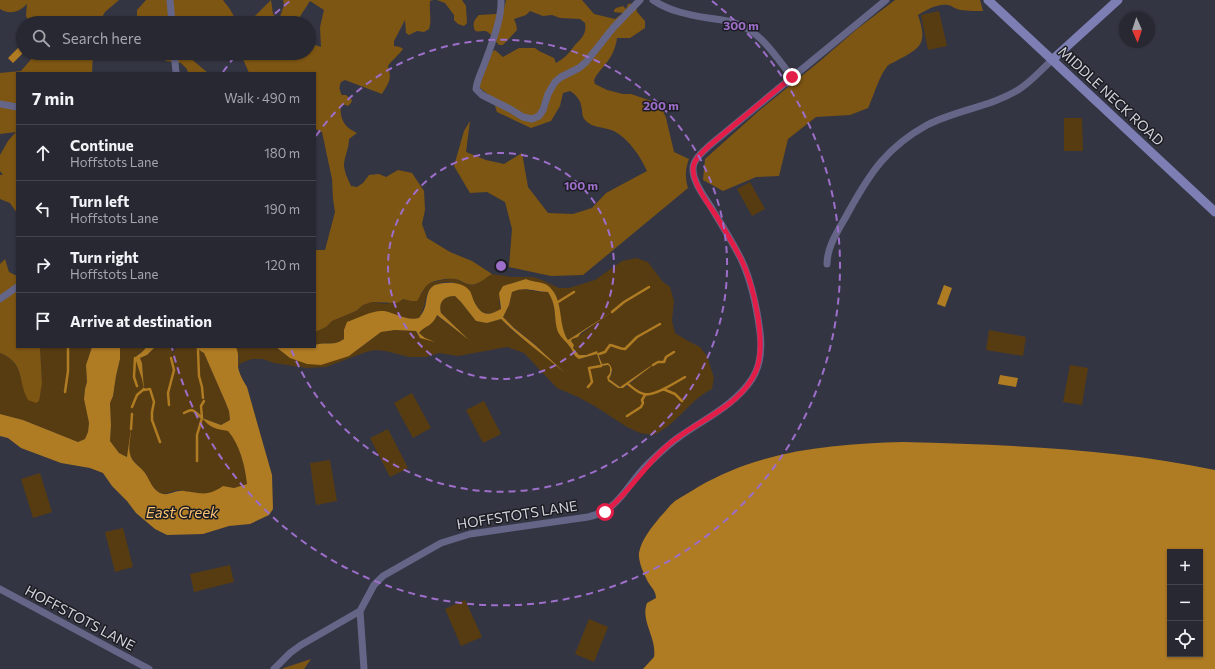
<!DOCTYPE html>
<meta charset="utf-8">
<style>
:root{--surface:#272832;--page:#2f303a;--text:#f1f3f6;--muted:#a4a6ac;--line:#43444d}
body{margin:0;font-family:Commissioner,sans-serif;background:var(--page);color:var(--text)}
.controls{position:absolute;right:12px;bottom:12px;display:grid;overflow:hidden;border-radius:0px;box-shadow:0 1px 3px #0004}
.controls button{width:36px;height:36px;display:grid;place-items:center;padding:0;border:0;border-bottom:1px solid var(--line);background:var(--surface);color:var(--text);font:20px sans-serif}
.compass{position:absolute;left:1119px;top:12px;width:36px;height:36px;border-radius:50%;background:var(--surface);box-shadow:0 1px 3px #0004;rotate:177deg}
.stop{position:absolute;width:12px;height:12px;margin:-9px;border:3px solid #e11d48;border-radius:50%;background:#fff}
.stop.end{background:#e11d48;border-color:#fff;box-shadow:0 1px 4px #0008}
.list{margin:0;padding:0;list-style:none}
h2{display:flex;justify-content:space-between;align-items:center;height:52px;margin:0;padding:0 16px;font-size:17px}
h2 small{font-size:13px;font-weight:400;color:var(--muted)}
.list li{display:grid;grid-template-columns:26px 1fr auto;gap:12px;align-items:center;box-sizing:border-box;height:56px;padding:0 16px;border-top:1px solid var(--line)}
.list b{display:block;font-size:15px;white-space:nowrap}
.list p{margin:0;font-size:13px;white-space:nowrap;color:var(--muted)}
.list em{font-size:13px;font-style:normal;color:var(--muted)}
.icon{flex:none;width:22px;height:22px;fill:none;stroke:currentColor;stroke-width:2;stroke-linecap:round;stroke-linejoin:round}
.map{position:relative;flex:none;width:1215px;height:669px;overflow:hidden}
.search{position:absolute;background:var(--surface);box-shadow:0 1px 3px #0004;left:16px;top:16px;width:300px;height:44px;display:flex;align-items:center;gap:10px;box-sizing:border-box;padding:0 14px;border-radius:22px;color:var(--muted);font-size:15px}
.panel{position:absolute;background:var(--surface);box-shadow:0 1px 3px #0004;left:16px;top:72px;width:300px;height:276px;border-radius:0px}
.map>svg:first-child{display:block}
.green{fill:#573c12}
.forest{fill:#7e5613}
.water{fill:#af7b23;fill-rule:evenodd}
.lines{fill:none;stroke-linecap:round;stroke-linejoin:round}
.stream{stroke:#af7b23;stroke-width:2.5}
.street{stroke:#646587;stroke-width:7}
.secondary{stroke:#7d7fb4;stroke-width:9}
.route{stroke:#e11d48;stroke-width:5}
.ring{fill:none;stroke:#9d6eca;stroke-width:2;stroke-dasharray:7 5}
.labels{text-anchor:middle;stroke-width:3;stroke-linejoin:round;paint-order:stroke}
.street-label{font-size:14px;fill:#d1d2da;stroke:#1c1d23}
.water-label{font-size:15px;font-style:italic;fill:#f9c170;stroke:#1c1d23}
.centre{fill:#9d6eca;stroke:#1c1d23;stroke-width:2}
.ring-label{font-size:12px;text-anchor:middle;font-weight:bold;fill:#9d6eca;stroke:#1c1d23;stroke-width:3;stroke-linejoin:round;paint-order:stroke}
</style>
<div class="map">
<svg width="1215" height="669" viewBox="0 0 1215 669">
<rect width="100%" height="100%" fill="#343542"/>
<path class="green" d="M939,11L947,46L928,50L921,15Z
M1064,118H1082L1083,151H1064Z
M750,182L765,209L752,216L737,189Z
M636,258L648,262L662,281L670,287L674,301L672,321L675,333L688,341L700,347L707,356L714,378L712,389C689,400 677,425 653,435L640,433L627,427L593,405L578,397L557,388L524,353L507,347L458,356L439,353L426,357H409L386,351L375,350L366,352L326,367L307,368L274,363L263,359H252L241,363L238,367L239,358L236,347H276L290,358L349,356L381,332L395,330L416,331L417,335L425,338L419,333C425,325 431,327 436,315L465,337L441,313C438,302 444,296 455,296L461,302L476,321L487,323L501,319L514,332L550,360C538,344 517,332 503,317L509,305L512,292L521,289L540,292H548C556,304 554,309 556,322C558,331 573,352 579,359L597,354L601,366L608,365L610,367V373L608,376V381L618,388L626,387L645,371L621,387L609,379L613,372L608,363L602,365L599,354L579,355L573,348L574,345L571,341L572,339L578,337L596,323L568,340L563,331L558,302L552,291L544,283H537L526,279L503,286L499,303L501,310C480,320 477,307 469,290C464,288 457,283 451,282C442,281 431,285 427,294C424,304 425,307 419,318C407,321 395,315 384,311L344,330V339C332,347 327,341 315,345V332L326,327L332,321L356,311L363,305L372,302L386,304L403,299L411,301L422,294L424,288L429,283L448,279H455L469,285H475L492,274L511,277H533L542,280L559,288H569L595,280L622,261Z
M989,330L1026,337L1023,356L986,350Z
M40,347H92L86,365L87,382L85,389L84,399L89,423L88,432L85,439L78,442L23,420L0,414V353C12,358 19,366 21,379L42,383Z
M120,347H146L145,350L138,354L139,368L143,379L142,363L140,358L147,355L155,347H174L172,356L176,347H194L204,353L225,401L229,411L230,420L221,425L202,418C210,427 217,429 228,430C240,445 245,466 247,484L234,488L223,486L213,493L203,494L178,490L164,494L158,492L149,482L146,474L133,460L129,453L130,440L128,457L119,453L110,441L111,425L110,403L113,396L116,376L120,359Z
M1070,365L1088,368L1082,405L1063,402Z
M412,393L431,428L413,438L394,403Z
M484,401L501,434L483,443L466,410Z
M388,429L408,468L390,477L370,438Z
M330,460L337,501L316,505L310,463Z
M40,473L52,512L33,518L21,479Z
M123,528L133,567L115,572L105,532Z
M230,565L234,582L194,592L190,574Z
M465,600L482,637L461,646L445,609Z
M589,619L608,627L594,662L575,654Z"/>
<path class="forest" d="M0,0H119L105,12L99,23H30L26,16L27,4C19,12 11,15 0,9Z
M146,0H223C225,3 229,7 231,11C236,21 237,22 249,22L271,0L273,14L279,20L284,5L283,0H433L430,1C429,10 432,21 429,29L424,32L417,31L409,35L406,33L405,20L394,41V46L400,47L403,49C398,56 392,60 388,66C392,80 389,82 382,94L345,80L341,82C339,87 339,90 342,95H346L352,100L351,103L348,106L343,104L341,105C339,119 345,128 357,133L349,139C349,148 345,155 344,164C344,172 348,179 351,186L357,187L363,183L369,175L379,174L386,177L398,170L412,173L424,191L425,210L422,224L427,238L450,252L472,261L492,274C487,277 481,282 476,284C468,287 462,280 455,279C448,278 436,280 430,283C424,286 421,295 417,301H411L403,299L397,303L372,302L363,305L356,311L332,321L326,327L315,332V250H325L335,212L333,199L332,179L322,132L315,129V73H249L243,59L236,53H309V43L321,47L320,27L324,10L310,1L299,18V23H220L219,21L208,16L211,23H137V10Z
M437,0H462L466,6L467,23L464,26L458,24L454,20V15L445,3Z
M506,0H582L594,14L615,19L623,13L614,12V10L616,8L623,6L626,9L628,4L635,3L637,12L645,21V28L630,38H617C614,57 607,61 596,76L594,80L595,84L607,90L623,94H631L660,104L666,118L674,152L689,159C685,169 685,178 688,188L583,275L551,276L509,267L512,229L505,202L487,192L470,193L454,166L464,131L470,121L466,152L486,160L504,164L522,153L528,187L548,213L573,214L592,208L606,193L647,171C640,156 629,139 614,131C605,127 591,128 585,120C581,115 583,111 581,105C580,99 575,94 570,91L563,93L560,106L551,121L531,128L497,112C495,107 495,101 491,97C487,92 483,92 479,86L492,52L495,50L503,57L519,48H535L539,51L554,58L556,63C565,58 569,53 575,45C582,38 587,33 585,23L580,19L560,18L552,15L543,16L530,11L526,15L514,19L516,24L517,30L503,45H499C495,41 490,31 485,31C480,31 479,32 475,31C472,23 474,20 479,15L496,14L503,12Z
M895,0H980L983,11C975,11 964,11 957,9C954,8 951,5 948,5C939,3 925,10 918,15C928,44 921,48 896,61C893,63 888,64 886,68C879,77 873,97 868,108L850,115L816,117L788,139L779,176L756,177L723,191L703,180L705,159L761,109L820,61L857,29Z
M34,53H93L92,73H17V213L10,203L0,199V175H3L0,171V155L8,141L16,132L0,134V73L21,71L33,57Z
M163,53H197L189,57L208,73H188L187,69L181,63L166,61L163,56Z
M5,259L9,272L17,276V347H40L42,383L39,401L36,403L28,400C17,380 26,364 0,353V264Z
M311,659L304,669H282L284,668Z"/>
<path class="water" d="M19,47L23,50V53L13,63L8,58Z
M526,279C532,282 543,282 547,285C565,298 557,324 568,340L612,312L581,333L578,337L572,339L571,341L574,345L573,348L579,355H586L597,351L602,364L608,363C614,368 612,373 609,379L620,387L649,367L653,365L623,388H618L608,381L607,377L610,373V367L608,365L601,366L597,354L579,359C573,356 574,352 570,347C566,341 561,338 558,332C553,317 558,308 548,292C533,292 526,286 512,292L509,305L503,317L514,328L535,345L565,373C544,355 521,339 501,319L487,323L476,321L461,302L455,296C444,296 438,302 441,313L469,340L437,315C431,328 425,325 419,333L425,338L435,342L420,338L416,331L395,330L381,332L349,356L321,365L307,364L290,358L276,347H315V345C327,341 332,347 344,339V330L347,322C358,318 372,310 384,311C396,313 406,321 419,318C421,315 424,311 425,307C427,301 426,292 432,287C435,284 442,283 446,283C454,282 464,284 469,290C471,292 472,296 473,299C480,314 486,318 501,309L499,293L503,286Z
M944,285L952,288L945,307L937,304Z
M92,347H120V359L116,376L113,396L110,403L111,425L110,441L119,453L127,457L131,429C131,436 128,447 130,454C132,463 140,466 145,473C150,480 153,492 163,494C170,495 176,490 184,491C202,493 207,497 223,486L234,488L247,484C245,466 240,445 228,431C216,429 210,428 202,418L221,425L230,420L229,411L225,401L204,353L194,347H236C239,354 238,359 238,366C239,374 243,380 247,387L272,475L273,509L269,515L250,524L229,526L203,534L167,535L155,529L136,513L127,501L112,486L103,473L90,468L61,463L21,448L8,438L0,436V414L23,420L78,442L85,439L88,432L89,423L84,399L85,389L87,382L86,365Z
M146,347H155L147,355L140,358L142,363L144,390L142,379L135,358C138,354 144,352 146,347Z
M1000,375L1018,378L1016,387L998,384Z
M903,442C1008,445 1112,448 1215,470V669H643L654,657C657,637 640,621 647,603L656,598C656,591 651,587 648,582C644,574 638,562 639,553C641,540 652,527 660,517C665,512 670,505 675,501C682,496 691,492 698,487C761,450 832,444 903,442ZM1170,552H1200V654H1170Z"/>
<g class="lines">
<path class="stream" d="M558,302L574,292
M612,312L624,302L649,287
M198,350L199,376L202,387L203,398
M599,354L605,352L610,345C616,346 619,349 625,349L637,337L660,324
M135,358L134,377L137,386
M653,365L658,362H664L666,357L674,352
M628,384C633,388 638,393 644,394C654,397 676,382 685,377
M588,387L592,382L589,368L601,366
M663,389L675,394L682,401
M144,390L150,389L154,402L152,412V420L160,442
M65,392L68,371V347
M169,405L168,393L174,370L171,358
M132,407L137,395L144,389
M184,413C194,407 194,412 201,417
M627,416L641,407L643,403L642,400L645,395
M131,429L132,414
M197,461V435L202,418L201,406L204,401"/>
<path class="street" d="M170,0L172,23
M501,0C502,19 491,46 484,65C481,73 477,80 476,89L482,95L510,109L523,117L532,119L539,116L543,110L548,94L555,82L561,77L579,68L586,62L613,28L640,0
M653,0C669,11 689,15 708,18C721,20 734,21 746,28C765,38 779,61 792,77
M174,53L176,72
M0,104L17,107
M827,264C827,245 840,228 849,211C870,173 887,147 927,125C956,110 990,107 1018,90C1031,82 1041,70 1052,60
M0,299L17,287
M0,589L149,669
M360,611L364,669
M274,669L290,653L301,645L360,611L374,585L383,576L441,543L470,534L588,517C617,511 625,489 643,469C654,458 666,446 679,437C704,419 735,405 752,379C761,365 762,348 760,332C757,309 751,280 741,259C732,241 721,224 711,207C704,196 693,182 693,169C693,159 704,151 710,145L886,0"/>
<path class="secondary" d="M988,0L1215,212
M1052,60L1118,0"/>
</g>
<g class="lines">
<path class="route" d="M605,512C629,493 644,466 667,446C695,421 740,408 756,371C767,344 754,285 741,259C734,245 725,231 717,217C709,205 693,184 693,169C693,159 704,151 710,145L792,77"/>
</g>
<g class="ring">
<circle cx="501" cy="266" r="113"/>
<path d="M316 136A226 226 0 1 1 291 349"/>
<path d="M223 72A339 339 0 0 1 236 55M266 22A339 339 0 0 1 290 1M712 1A339 339 0 1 1 172 348"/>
</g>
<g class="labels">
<g class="street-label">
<text transform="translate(1111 96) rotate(43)" y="5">MIDDLE NECK ROAD</text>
<text transform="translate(517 515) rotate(-9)" y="5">HOFFSTOTS LANE</text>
<text transform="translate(80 618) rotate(28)" y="5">HOFFSTOTS LANE</text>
</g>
<g class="water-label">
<text x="182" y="518">East Creek</text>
</g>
</g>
<circle cx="501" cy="266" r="6" class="centre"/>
<g class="ring-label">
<text x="741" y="30">300 m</text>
<text x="661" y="110">200 m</text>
<text x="581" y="190">100 m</text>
</g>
</svg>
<div class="controls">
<button>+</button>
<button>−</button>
<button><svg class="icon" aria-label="locate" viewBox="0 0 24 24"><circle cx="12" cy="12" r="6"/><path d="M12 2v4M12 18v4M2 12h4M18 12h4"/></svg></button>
</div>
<svg class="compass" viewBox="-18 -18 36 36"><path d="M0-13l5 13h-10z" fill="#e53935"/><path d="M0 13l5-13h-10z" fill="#a4a6ac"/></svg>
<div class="stop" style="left:605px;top:512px"></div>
<div class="stop end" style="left:792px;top:77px"></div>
<div class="search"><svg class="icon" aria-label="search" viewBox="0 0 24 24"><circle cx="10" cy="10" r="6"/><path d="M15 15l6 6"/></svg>Search here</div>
<section class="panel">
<h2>7 min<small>Walk · 490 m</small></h2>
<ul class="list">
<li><svg class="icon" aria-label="ahead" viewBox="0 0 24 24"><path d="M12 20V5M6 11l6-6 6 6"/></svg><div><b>Continue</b><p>Hoffstots Lane</p></div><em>180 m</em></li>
<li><svg class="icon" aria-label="left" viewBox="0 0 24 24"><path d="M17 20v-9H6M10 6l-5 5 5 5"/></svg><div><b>Turn left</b><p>Hoffstots Lane</p></div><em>190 m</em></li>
<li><svg class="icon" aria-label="right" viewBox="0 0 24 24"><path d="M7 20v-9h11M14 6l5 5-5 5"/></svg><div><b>Turn right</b><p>Hoffstots Lane</p></div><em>120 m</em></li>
<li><svg class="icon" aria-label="arrive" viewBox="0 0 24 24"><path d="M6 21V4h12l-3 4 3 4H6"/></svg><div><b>Arrive at destination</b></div></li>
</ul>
</section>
</div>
